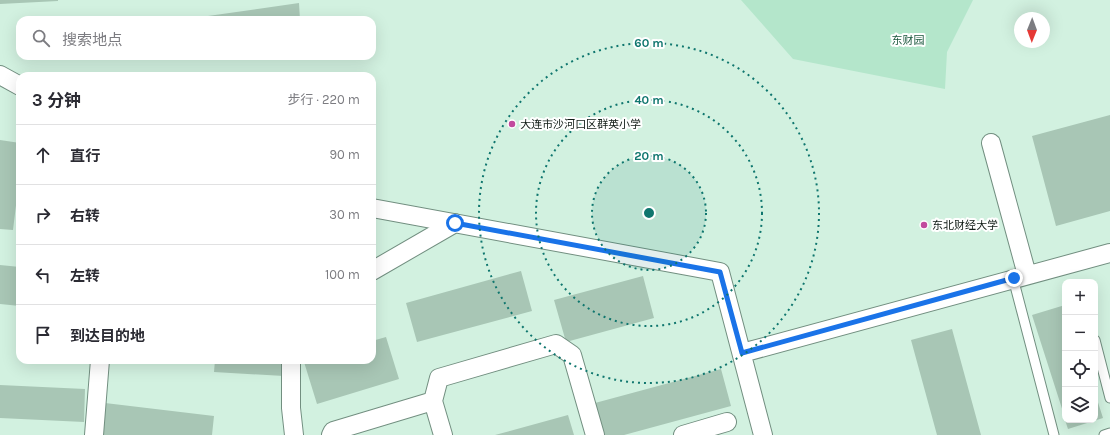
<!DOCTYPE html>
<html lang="zh">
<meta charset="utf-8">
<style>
:root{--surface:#fff;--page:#f7f7f7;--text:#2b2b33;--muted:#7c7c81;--line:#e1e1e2}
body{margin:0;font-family:Karla,"Noto Sans SC",sans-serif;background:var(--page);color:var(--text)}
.controls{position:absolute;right:12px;bottom:12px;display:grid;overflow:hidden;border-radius:8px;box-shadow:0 4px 16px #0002}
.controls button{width:36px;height:36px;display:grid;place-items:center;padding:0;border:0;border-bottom:1px solid var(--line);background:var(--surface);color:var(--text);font:20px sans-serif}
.compass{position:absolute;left:1014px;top:12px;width:36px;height:36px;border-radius:50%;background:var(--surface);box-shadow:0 4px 16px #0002;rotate:181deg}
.stop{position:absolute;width:12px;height:12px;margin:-9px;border:3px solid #1a73e8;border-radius:50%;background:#fff}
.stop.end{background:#1a73e8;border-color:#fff;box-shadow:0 1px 4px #0008}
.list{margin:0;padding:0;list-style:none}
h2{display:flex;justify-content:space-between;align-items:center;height:52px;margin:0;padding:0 16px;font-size:17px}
h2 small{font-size:13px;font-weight:400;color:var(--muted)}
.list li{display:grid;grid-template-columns:26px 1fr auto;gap:12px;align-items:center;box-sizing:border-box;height:60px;padding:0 16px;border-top:1px solid var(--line)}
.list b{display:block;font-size:15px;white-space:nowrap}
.list em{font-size:13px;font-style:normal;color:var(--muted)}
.icon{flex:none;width:22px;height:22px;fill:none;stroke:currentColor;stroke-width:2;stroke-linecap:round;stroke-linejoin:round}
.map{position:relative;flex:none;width:1110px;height:435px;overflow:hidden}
.search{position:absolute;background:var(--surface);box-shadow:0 4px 16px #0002;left:16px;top:16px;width:360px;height:44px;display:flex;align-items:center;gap:10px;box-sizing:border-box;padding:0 14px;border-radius:12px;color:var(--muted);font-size:15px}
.panel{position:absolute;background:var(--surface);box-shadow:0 4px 16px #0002;left:16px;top:72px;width:360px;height:292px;border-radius:12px}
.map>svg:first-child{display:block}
.green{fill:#b4e6cb}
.building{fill:#a8c6b5}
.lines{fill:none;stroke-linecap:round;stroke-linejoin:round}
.lane-casing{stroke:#728f80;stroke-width:11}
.street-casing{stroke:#728f80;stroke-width:20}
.lane{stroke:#fff;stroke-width:9}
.street{stroke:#fff;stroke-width:18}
.route{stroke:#1a73e8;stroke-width:5}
.ring{fill:none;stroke:#0f766e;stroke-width:2;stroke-dasharray:2 4}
.poi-dot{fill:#c24a9e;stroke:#fff;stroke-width:1.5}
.labels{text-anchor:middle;stroke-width:4;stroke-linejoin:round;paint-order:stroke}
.park-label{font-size:11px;fill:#1c583e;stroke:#fff}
.poi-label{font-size:11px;fill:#101b15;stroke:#fff;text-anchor:start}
.centre{fill:#0f766e;stroke:#fff;stroke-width:2}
.ring-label{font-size:12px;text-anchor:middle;font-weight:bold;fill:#0f766e;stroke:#fff;stroke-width:4;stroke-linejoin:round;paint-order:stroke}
</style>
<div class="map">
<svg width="1110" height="435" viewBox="0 0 1110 435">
<rect width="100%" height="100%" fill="#d2f1e0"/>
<path class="green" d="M741,0H973L947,52L945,89L793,59Z"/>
<path class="building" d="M0,0H58V1L0,4Z
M299,3L300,20H208V16Z
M1110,115V211L1056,226L1032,136Z
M0,140L20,143V189H18L13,230L0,229Z
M0,265L20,267V306L0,304Z
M521,271L532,311L417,342L406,303Z
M643,276L654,318L566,342L554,300Z
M1065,305V418L1032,315Z
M952,329L981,435H937L911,340Z
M386,337L399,379L317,404L304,362L309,360H372V341Z
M215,360H285L284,376L214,372Z
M721,369L731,406L624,435H604L595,403Z
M0,385L85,389L84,422L0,418Z
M1095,393L1103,418L1068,429L1065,420H1095Z
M105,403L214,416L212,435H101Z
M568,415L574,435H495Z"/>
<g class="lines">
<g class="lane-casing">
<path id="lane" d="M1013,278L1054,435
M1095,340L1110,398
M1104,435L1110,433"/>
</g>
<g class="street-casing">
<path id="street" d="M0,75L20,86
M991,143L1027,275
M372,208L720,272L763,435
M372,271L455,223
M742,353L1110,253
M291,360V408L294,435
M94,435L100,360
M331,435L333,431L433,401
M443,435L433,401L439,378L556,344L572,355L595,435
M683,435L727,422"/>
</g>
<use href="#lane" class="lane"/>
<use href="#street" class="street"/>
</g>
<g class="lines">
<path class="route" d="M455,223L720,272L742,353L1014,278"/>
</g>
<circle cx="649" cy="213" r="57" fill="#0f766e" fill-opacity=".12"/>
<g class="ring">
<circle cx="649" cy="213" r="57"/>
<circle cx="649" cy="213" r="113"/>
<circle cx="649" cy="213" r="170"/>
</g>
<g class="poi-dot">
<circle cx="512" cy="124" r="4"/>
<circle cx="924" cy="225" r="4"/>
</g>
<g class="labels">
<g class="park-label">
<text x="908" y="44">东财园</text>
</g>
<g class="poi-label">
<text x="520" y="128">大连市沙河口区群英小学</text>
<text x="932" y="229">东北财经大学</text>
</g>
</g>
<circle cx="649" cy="213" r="6" class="centre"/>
<g class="ring-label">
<text x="649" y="47">60 m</text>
<text x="649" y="104">40 m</text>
<text x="649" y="160">20 m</text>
</g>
</svg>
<div class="controls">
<button>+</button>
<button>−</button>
<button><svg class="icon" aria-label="locate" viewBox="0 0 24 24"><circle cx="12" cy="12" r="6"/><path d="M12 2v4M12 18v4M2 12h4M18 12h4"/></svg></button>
<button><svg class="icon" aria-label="layers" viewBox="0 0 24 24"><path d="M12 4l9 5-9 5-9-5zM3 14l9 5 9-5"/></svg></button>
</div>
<svg class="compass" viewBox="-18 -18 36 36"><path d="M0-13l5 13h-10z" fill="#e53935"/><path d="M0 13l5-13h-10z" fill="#7c7c81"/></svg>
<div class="stop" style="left:455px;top:223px"></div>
<div class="stop end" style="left:1014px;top:278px"></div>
<div class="search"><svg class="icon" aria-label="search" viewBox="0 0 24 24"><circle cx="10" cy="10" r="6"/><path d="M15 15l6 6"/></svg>搜索地点</div>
<section class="panel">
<h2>3 分钟<small>步行 · 220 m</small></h2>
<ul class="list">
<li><svg class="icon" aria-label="ahead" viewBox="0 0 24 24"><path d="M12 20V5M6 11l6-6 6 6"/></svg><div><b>直行</b></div><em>90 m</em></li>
<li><svg class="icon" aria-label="right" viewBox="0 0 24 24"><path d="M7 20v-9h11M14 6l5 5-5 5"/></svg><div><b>右转</b></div><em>30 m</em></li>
<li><svg class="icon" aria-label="left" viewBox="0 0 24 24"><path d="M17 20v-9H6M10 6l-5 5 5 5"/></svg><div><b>左转</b></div><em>100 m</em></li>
<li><svg class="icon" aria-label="arrive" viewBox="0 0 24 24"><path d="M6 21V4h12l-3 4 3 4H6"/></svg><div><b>到达目的地</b></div></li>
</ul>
</section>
</div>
